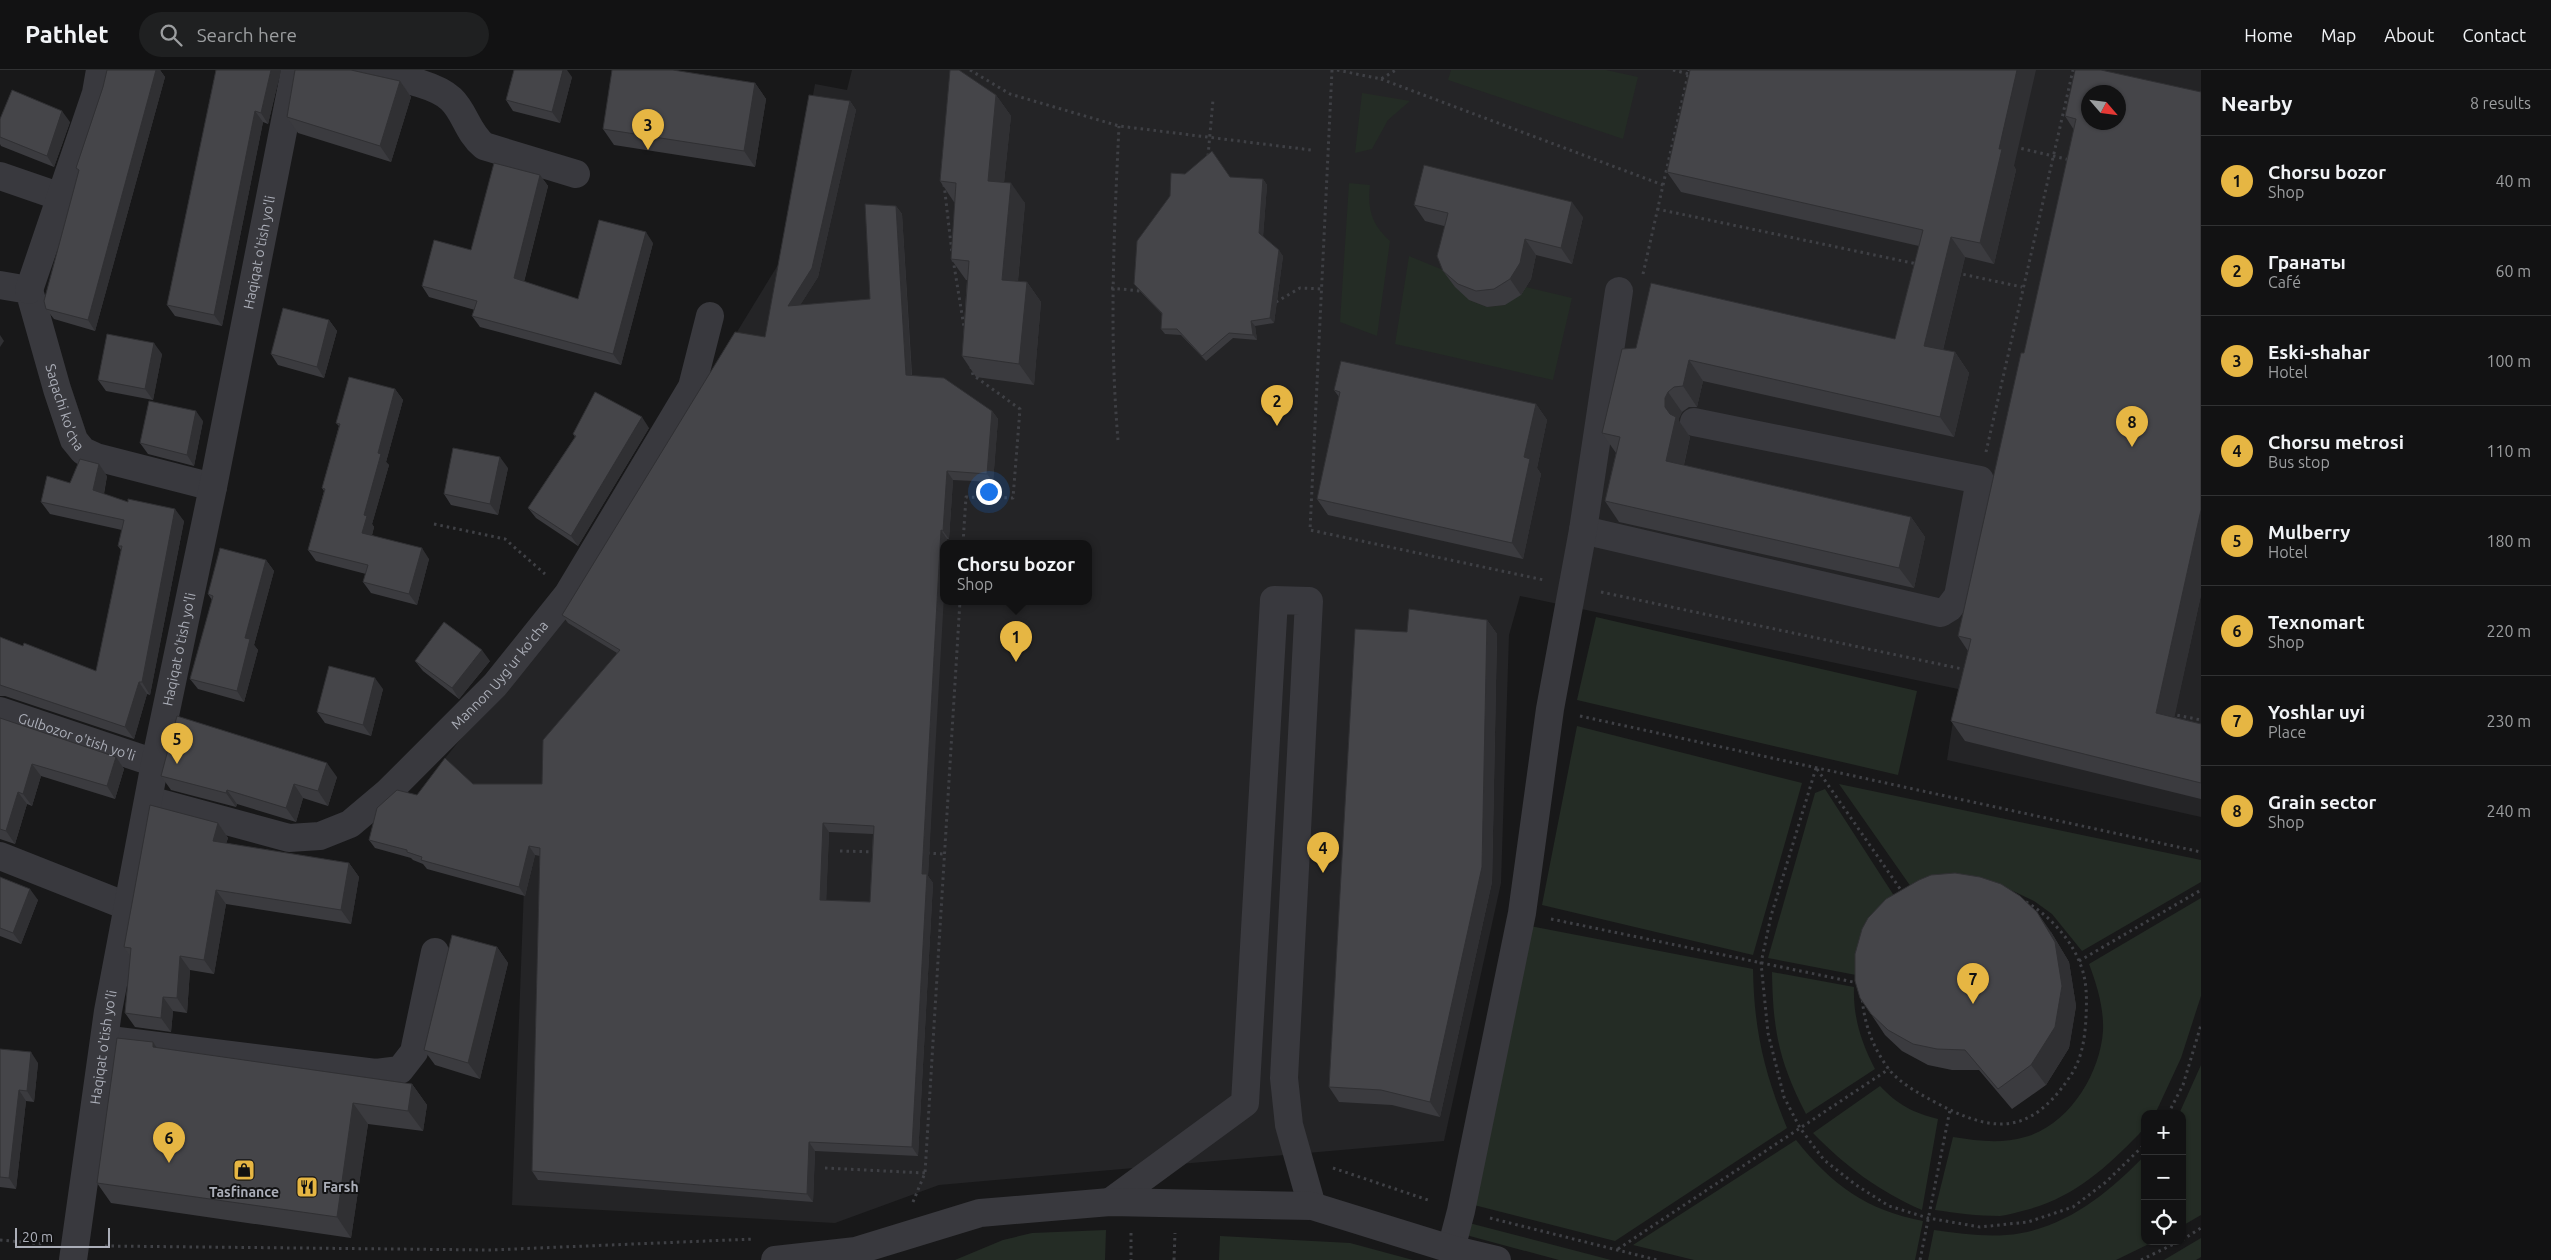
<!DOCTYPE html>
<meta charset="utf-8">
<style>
:root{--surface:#121213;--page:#1f2021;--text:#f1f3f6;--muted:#9c9ea0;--line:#313233;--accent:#e6b643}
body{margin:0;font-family:Ubuntu,sans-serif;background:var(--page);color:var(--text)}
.controls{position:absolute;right:15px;bottom:15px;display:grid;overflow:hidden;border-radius:10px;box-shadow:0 1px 4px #0004}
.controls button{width:45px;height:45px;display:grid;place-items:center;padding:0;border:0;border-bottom:1px solid var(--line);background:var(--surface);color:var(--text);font:25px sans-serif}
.compass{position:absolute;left:2081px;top:15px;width:45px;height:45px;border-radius:50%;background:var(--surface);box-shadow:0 1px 4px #0004;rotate:118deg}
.scale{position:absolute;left:15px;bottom:12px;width:95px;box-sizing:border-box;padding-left:5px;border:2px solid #abaeb8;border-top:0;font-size:14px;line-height:18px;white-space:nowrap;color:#abaeb8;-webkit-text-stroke:4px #131314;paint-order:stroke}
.you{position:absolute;left:988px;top:421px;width:18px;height:18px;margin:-12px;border:4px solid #fff;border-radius:50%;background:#1a73e8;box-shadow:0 0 0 8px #1a73e833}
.badge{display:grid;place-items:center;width:32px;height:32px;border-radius:50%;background:var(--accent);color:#111;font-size:16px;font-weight:700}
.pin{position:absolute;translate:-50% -41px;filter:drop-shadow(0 1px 2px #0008)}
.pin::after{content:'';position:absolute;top:26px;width:18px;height:15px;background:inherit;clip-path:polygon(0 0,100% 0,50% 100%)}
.popup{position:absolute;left:940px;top:470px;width:152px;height:65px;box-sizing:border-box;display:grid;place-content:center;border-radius:10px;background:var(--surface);filter:drop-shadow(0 1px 4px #0005);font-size:16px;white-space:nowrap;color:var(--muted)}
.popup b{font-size:19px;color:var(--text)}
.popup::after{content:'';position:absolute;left:50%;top:100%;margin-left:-10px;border:10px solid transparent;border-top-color:var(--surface)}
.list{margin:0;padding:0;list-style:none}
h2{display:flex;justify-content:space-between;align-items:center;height:65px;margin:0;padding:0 20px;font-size:21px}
h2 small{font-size:16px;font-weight:400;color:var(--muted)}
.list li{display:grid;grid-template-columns:32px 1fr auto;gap:15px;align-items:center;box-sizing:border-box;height:90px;padding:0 20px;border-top:1px solid var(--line)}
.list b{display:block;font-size:19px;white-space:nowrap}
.list p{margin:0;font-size:16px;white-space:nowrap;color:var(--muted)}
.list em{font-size:16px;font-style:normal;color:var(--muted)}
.icon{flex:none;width:28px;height:28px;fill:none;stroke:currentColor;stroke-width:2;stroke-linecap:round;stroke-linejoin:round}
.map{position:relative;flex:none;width:2201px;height:1190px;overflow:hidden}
header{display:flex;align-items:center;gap:30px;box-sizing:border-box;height:70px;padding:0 25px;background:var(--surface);border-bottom:1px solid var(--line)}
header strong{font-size:24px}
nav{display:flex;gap:28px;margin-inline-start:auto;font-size:18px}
.search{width:350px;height:45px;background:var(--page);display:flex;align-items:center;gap:12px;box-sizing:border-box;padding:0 18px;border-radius:28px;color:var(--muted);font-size:19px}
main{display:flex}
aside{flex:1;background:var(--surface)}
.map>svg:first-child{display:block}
.built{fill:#242426;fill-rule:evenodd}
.green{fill:#242c25}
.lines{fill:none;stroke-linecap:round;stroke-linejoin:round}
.path{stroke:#3f4045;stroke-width:3;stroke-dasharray:2.5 4;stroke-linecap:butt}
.minor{stroke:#39393e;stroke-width:28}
.wall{fill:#3b3b3f;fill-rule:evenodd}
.shaded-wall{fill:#303033}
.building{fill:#454549;stroke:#303033;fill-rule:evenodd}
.labels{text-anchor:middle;stroke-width:4;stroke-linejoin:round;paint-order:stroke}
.street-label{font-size:14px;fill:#abaeb8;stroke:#131314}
.poi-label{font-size:14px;font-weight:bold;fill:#abaeb8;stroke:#131314;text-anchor:start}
</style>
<header>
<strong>Pathlet</strong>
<div class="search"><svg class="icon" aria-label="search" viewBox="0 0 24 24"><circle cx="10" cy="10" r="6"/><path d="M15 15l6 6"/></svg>Search here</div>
<nav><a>Home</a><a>Map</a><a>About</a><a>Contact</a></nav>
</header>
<main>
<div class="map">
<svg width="2201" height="1190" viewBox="0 0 2201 1190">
<rect width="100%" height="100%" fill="#181819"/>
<path class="built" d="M852,0H2201V747L1947,690L1958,619L1520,526L1509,565L1501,813L1444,1071L939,1115L835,1153L512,1135L524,817L426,719L446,687L569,537L784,185L815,14L847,20ZM2088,22H2118V52H2088ZM944,473H1088V531H944Z"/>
<path class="green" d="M1451,0H1606L1638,7L1623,69L1448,10Z
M1362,23L1410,31L1388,50L1372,79L1355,83Z
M1349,113L1370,115C1367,139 1372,155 1390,171L1377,266L1340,252Z
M1409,186L1448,202L1469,230L1487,237L1505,235L1526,217L1572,228L1553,310L1395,274Z
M1596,547L1917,621L1898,705L1577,630Z
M1577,656L1802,713L1753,885L1542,835Z
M1839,714L2201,790V812L2082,881L2052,844L2034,831L2013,821L1989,814L1916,824Z
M1825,719L1900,835L1856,905L1768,888L1815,723Z
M2201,828V926L2181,988L2155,1044H2145V1057L2139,1064C2106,1098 2073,1128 2026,1140C2017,1142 2008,1145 2000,1146C1978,1146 1956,1143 1935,1140L1953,1067C1978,1071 2001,1074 2025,1067C2069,1055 2100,1004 2103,961C2104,938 2097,915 2089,894Z
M1530,856L1753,899C1754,960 1764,1002 1787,1058L1615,1171L1474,1135Z
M1772,902L1854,917C1853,947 1861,972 1875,999L1806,1044C1779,991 1773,962 1772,902Z
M2201,995V1145L2182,1156V1044H2179Z
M1880,1016C1897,1034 1913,1043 1938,1049L1922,1140C1879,1121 1846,1097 1813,1063Z
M1796,1070C1832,1115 1866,1140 1923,1151L1915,1190H1694L1633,1175Z
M2145,1085V1171H2155L2116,1190H1928L1934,1160C1958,1163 1982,1167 2006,1165C2062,1161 2108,1124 2145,1085Z
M1469,1153L1611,1190H1559L1466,1165Z
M1106,1160L1105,1190H955L1003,1170L1032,1163Z
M1220,1166L1350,1173L1413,1190H1219Z
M2201,1168V1187L2196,1190H2164Z"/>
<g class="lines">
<path class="path" d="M970,0L1010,24L1119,56L1311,80
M1332,0L1310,460L1544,510
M1337,0L1381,9L1396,0
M1673,0L1689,4
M1381,9L1663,115
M2015,77L2070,90
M1208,86L1213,30
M944,114L952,183
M1657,139L1917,194
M953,189L964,257
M1957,203L2022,217
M1643,204L1689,0
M1111,218L1140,221
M1276,232L1300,218L1322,219
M1118,370C1109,265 1114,161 1119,56
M1986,382L2073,0
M434,454L505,469L545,504
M963,473L966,427L1013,428L1020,339L973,305L971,297
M1601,522L1967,600
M2171,644L2201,650
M1580,646L2201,782
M1816,698L1771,846L1761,893L1768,963L1784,1027L1800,1058L1824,1090L1856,1115L1889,1136L1928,1148L1980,1157L2028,1152L2073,1137L2106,1112L2145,1074
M1817,699L1903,823
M840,781L876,782
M927,783L944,784
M1957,816C1976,817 1992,818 2009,824C2038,834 2068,863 2079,891C2087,908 2087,928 2086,947C2085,968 2082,990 2069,1008C2029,1067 1991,1063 1933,1031C1918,1023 1898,1012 1888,998C1856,955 1851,891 1887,851C1905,831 1933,822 1957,816Z
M1551,849L1858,913
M2079,891L2201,820
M2168,1044L2183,1015L2201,955
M825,1098L925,1103
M1333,1098L1431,1131
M913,1132L925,1103L960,531
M1490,1148L1657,1190
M1131,1163V1190
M0,1170L44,1174
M2182,1170L2201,1158
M105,1176L490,1180L754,1169
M1618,1179L1889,999
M1174,1190L1175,1163
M1920,1190L1950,1040
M2141,1190L2180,1171"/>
<g class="minor">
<path d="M363,0C387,6 433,12 451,29C465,42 467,62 484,76L576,104"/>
<path d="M0,106L61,127"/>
<path id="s1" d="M0,215L29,220L57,319L74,370L83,381L96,387L213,417"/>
<path d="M29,220L96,23L100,0"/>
<path d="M1583,460L1941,543L1949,538L1958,526L1980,410L1694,352"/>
<path id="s2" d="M0,641L155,693"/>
<path id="s3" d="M149,730L289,768L320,766L350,754L388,722L495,615L568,524L692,317L710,246"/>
<path d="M0,786L129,837"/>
<path d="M118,971L376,1003L400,1000L414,982L435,882"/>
<path d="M1110,1132L1245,1033L1274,530L1309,531L1284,1008L1289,1055L1312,1136"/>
<path d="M1451,1179L1461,1141L1522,843L1550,639L1583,460L1619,221"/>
<path id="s4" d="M73,1190L108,941L155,693L213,417L295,0"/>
<path d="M775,1190L856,1181L980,1143L1110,1132L1312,1136L1451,1179L1497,1190"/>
</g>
</g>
<path class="wall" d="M107,0H160L165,7L95,261L54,249L46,239L79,102L76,98L103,17Z
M216,0H281L268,54L263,52L222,256L175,246L167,235Z
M572,7L560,53L513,41L506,30Z
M400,11L411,27L391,92L298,63L287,47Z
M755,13L766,29L755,97L614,75L603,59Z
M2201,22V525L2174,647L2201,654V729L1965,671L1951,651L1968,581L1958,566L2024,283L2074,60L2065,46Z
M996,25L1011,46L1004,112L1025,133L1018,211L1027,212L1041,232L1034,315L976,307L962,286L967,210H966L951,189L955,132H954L940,111Z
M850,31L856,40L818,207L800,235L870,229L896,136L902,144L912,305L992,341L998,349L993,412L953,410L949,469H947L946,473H944L928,806L933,813L918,1086L815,1081L813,1132L538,1110L532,1101L540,786L535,785L525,826L427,799L423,794L413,790L411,788L375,778L369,770L417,725L473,714H542L617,583L568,553L562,545L765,267ZM829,762L873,764L870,832L826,830Z
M0,49L70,52L54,97L1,76L0,74Z
M2014,96L2016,100L1994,194L1965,187L1943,280L1955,282L1969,303L1954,367L1703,311L1697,337H1689L1682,342L1679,348V351L1690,367L1684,395L1911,447L1925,467L1914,518L1619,452L1605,431L1616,383L1602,363L1622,279L1895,269L1919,176L1681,122L1667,102Z
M540,105L548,116L524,212L578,229L653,173L621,295L480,257L472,246L475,240L429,227L422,216L471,180Z
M1230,107L1263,109L1267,115L1263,166L1283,186L1274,253L1255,256L1257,270L1233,268L1206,291L1181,265L1165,264L1161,259L1162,244L1138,219L1134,214Z
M1414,135L1583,147L1572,194L1536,185L1531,209L1521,225L1505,235L1487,237L1469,230L1455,217L1443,201L1444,156L1425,151Z
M329,250L337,261L324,308L278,295L271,284Z
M162,284L153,330L106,321L98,310Z
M395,319L403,330L386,392L389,395L372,454L374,457L372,465L429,489L417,535L371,523L363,512L366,504L316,491L308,480L324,421L322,418L339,356L336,353Z
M1334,320L1536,334L1547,350L1537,398L1541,404L1523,489L1328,445L1317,429L1339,327Z
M203,351L194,396L148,384L140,373Z
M649,358L578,476L536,448L528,438L575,367L573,364Z
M508,398L498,445L451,435L444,424Z
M107,406L104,424L184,451L150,625L147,624L134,669L5,626H0V567L23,576L96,601L121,480L118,476L122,460L50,444L41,432L70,413Z
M266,490L274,501L254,575L258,580L244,632L198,619L190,609L212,530L208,524Z
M1487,550L1497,564L1492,812L1440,1047L1392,1035L1339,1032L1329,1017L1407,562Z
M415,591H490L459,629L423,601Z
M383,619L371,666L325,653L317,642Z
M0,648L116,687L124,699L115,729L41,706L32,736L27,734L15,774L0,769Z
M161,706L337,707L328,736L303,728L296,752L237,734L236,737L171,720Z
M218,753L228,768L226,773L349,793L359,807L351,854L226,834L214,904L190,900L187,943L173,941L171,962L135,957L125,943L130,886L124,877Z
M0,807L38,830L21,874L0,866Z
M2051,862L2069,892L2076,936L2069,978L2046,1015L2012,1039L1979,1000H1952L1928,995L1902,981L1885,965L1871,944Z
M497,877L508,893L480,1009L435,995L424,980Z
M153,972L157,978L412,1014L427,1035L423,1061L368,1054L351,1168L111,1133L97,1113Z
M0,979L38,993L34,1032L26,1031L16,1119L0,1117Z"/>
<path class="shaded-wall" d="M156,0H160L165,7L95,261L88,250Z
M271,0H281L268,54L261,43Z
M563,0H567L572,7L560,53L552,42Z
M2017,0H2036L2014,96L2016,100L1994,194L1980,173L1999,79Z
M400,11L411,27L391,92L380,76Z
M755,13L766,29L755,97L744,81Z
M996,25L1011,46L1002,132L988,111Z
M850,31L856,40L818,207L794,245L788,236Z
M62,41L70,52L54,97L47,86Z
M255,41L263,52L222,256L214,245Z
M540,105L548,116L522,219L514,208Z
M1263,109L1267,115L1263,168L1259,163Z
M1011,113L1025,133L1016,230L1002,210Z
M1572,132L1583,147L1572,194L1561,178Z
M896,136L902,144L912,313L906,305Z
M646,162L653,173L621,295L613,284Z
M1951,167L1965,187L1939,296L1924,276Z
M1525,169L1536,185L1531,209L1521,225L1510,209Z
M1279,180L1283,186L1274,253L1270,248Z
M1027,212L1041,232L1034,315L1019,294Z
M329,250L337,261L324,308L317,297Z
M1251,251L1255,256L1257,270L1253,265Z
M0,265L4,271L0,277Z
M154,273L162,284L153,330L145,319Z
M1955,282L1969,303L1954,367L1940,347Z
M1689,290L1703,311L1697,337L1683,316Z
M395,319L403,330L386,392L389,395L372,454L374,457L370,473L362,463L364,445L378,383Z
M1668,322L1682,342L1679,348V351L1690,367L1680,411L1666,391L1665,328Z
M1536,334L1547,350L1537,398L1541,404L1523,489L1512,473L1524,387Z
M196,341L203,351L194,396L187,385Z
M992,341L998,349L993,412L987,404Z
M642,347L649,358L578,476L571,466Z
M500,387L508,398L498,445L490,434Z
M99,394L107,406L102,433L93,420Z
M947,401L953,410L949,469L943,461Z
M175,439L184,451L150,625L142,612Z
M2201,440V525L2171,663L2156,643Z
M1911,447L1925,467L1914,518L1899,498Z
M941,460L947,469L946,473H944V526L928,806L933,813L918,1086L912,1077L922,804Z
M422,478L429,489L417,535L409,524Z
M266,490L274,501L254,575L258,580L244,632L237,621L245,568Z
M1487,550L1497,564L1492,812L1440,1047L1430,1032Z
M482,580L490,591L459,629L452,618Z
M375,608L383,619L371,666L363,655Z
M139,612L147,624L134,669L125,657Z
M116,687L124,699L115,729L107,716Z
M327,693L337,707L328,736L318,721Z
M32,694L41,706L32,736L23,724Z
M294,714L303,728L296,752L286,738Z
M227,720L237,734L236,737L226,723Z
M18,722L27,734L15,774L6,761Z
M218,753L228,768L223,785L213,771Z
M823,753L829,762L826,838L820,830Z
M529,776L535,785L525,826L519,817Z
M349,793L359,807L351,854L341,840Z
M30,819L38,830L21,874L13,863Z
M216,820L226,834L214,904L204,890Z
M2037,842L2051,862L2069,892L2076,936L2069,978L2046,1015L2031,995Z
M497,877L508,893L480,1009L468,993Z
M180,886L190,900L187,943L177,928Z
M163,927L173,941L171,962L161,948Z
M153,972L167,993L153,977Z
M31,982L38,993L34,1032L27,1021Z
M412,1014L427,1035L423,1061L408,1041Z
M19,1020L26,1031L16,1119L9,1108Z
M353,1033L368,1054L351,1168L337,1147Z
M809,1072L815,1081L813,1132L807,1124Z"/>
<path class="building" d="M107,0H156L88,250L46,239L44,231L79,100L76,98L103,17Z
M216,0H271L261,43L255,41L214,245L167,235Z
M295,0H351L400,11L380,76L287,47Z
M514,0H563L552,42L506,30Z
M612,0H673L755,13L744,81L603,59Z
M950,0H959L996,25L988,111L1011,113L1002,210L1027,212L1019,294L962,286L969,191L951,189L956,113L940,111Z
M1690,0H2017L1999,79H2002L1980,173L1951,167L1924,276L1955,282L1940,347L1689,290L1683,316L1674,317L1668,322L1665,328V337L1670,344L1676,347L1666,391L1911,447L1899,498L1605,431L1620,367L1602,363L1622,279L1636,278L1651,213L1895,269L1923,160L1667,102Z
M2075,0H2101L2201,22V440L2156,643L2201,654V713L1951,651L1971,569L1958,566L2021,283H2024L2076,49L2065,46ZM2088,22H2118V52H2088Z
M12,20L62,41L47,86L0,67V49Z
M809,25L850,31L812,198L788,236L870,229L865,134L896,136L906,305L944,308L992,341L987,404L947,401L943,461L941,460L922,804H927L912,1077L809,1072L807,1124L532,1101L540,778L529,776L519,817L421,790L422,787L407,782V780L369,770L377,738L397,720L417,725L445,688L473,714H542L543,670L620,580L562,545L735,262L765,267ZM823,753L874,756L870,832L820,830Z
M1212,81L1230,107L1263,109L1259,163L1279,180L1270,248L1251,251L1253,265L1229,263L1202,286L1177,259H1161L1162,243L1134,214L1137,171L1170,126L1171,103L1185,104Z
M494,93L540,105L514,208L578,229L599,150L646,162L613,284L472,246L477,231L422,216L434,170L471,180Z
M1424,95L1572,132L1561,178L1525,169L1520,193L1510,209L1494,219L1476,221L1458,214L1443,201L1437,186L1448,143L1414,135Z
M283,238L329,250L317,297L271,284Z
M107,264L154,273L145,319L98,310Z
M1341,291L1536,334L1524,387L1530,389L1512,473L1317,429L1340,322L1334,320Z
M349,307L395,319L378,383L381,384L364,445L367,446L362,463L422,478L409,524L363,512L368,495L308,480L325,419L322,418L340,354L336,353Z
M595,322L642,347L571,466L528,438L576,366L573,364Z
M149,331L196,341L187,385L140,373Z
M453,378L500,387L490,434L444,424Z
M80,389L99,394L93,420L128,432V429L175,439L142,612H139L125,657L0,615V567L23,576L24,573L96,601L122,476H118L124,450L41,432L47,406L70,413Z
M220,478L266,490L245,568L250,569L237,621L190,609L213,526L208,524Z
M1409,539L1487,550L1482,797L1430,1032L1381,1020L1329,1017L1355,559L1407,562Z
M444,552L482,580L452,618L415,591Z
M329,596L375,608L363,655L317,642Z
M177,646L327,693L318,721L294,714L286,738L227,720L226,723L161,706Z
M0,648L116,687L107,716L32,694L23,724L18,722L6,761L0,759Z
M150,735L218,753L213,771L349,793L341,840L216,820L204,890L180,886L177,928L163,927L161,948L125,943L131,878L124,877Z
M1955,803L1980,807L2001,814L2020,826L2037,842L2055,872L2062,916L2055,957L2031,995L1998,1019L1965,980L1937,979L1913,974L1888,960L1871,944L1860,928L1855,911V884L1862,859L1868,848L1886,829L1919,810L1931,805Z
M0,807L30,819L13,863L0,858Z
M452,865L497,877L468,993L424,980Z
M117,968L153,972V977L412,1014L408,1041L353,1033L337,1147L97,1113Z
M0,979L31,982L27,1021L19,1020L9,1108L0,1107Z"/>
<defs>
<g id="shop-square" transform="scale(1.125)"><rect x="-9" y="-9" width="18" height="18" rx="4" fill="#e6b643" stroke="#131314"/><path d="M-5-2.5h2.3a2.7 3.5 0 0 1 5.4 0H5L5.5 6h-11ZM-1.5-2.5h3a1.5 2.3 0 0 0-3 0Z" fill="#111"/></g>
<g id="restaurant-square" transform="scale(1.125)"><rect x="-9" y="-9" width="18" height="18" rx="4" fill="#e6b643" stroke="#131314"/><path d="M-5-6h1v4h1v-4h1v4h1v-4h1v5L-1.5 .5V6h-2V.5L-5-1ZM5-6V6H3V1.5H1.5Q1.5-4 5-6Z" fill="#111"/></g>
</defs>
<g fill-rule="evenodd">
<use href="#shop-square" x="244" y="1100"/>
<use href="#restaurant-square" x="307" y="1117"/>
</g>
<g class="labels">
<g class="street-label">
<text dy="5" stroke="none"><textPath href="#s4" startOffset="1025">Haqiqat o'tish yo'li</textPath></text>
<text dy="5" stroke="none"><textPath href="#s1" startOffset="152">Saqachi ko'cha</textPath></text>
<text dy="5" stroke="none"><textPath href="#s4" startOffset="620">Haqiqat o'tish yo'li</textPath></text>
<text dy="5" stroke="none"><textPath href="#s3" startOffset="420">Mannon Uyg'ur ko'cha</textPath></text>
<text dy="5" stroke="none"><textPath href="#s2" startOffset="81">Gulbozor o'tish yo'li</textPath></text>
<text dy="5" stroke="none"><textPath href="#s4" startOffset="215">Haqiqat o'tish yo'li</textPath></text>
</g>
<g class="poi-label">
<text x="323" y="1122">Farsh</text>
<text x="244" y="1127" text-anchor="middle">Tasfinance</text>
</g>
</g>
</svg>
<div class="controls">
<button>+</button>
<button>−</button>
<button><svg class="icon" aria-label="locate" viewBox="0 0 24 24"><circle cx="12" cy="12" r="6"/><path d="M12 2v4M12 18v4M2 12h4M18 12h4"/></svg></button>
</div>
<svg class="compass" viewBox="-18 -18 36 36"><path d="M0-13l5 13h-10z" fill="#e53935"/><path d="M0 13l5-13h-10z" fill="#9c9ea0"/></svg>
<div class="scale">20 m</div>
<div class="you"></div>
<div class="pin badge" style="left:1016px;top:592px">1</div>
<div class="popup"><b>Chorsu bozor</b>Shop</div>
<div class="pin badge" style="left:1277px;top:356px">2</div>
<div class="pin badge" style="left:648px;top:80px">3</div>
<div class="pin badge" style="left:1323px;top:803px">4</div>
<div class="pin badge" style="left:177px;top:694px">5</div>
<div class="pin badge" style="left:169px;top:1093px">6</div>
<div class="pin badge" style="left:1973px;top:934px">7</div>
<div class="pin badge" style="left:2132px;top:377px">8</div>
</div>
<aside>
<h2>Nearby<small>8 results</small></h2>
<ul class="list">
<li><span class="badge">1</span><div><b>Chorsu bozor</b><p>Shop</p></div><em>40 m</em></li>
<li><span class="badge">2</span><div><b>Гранаты</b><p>Café</p></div><em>60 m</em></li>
<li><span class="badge">3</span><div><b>Eski-shahar</b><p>Hotel</p></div><em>100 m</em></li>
<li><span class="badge">4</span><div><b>Chorsu metrosi</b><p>Bus stop</p></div><em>110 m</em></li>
<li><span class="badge">5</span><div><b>Mulberry</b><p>Hotel</p></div><em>180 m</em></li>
<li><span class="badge">6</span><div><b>Texnomart</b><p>Shop</p></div><em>220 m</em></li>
<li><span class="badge">7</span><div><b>Yoshlar uyi</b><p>Place</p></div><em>230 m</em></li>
<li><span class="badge">8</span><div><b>Grain sector</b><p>Shop</p></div><em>240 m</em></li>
</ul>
</aside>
</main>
